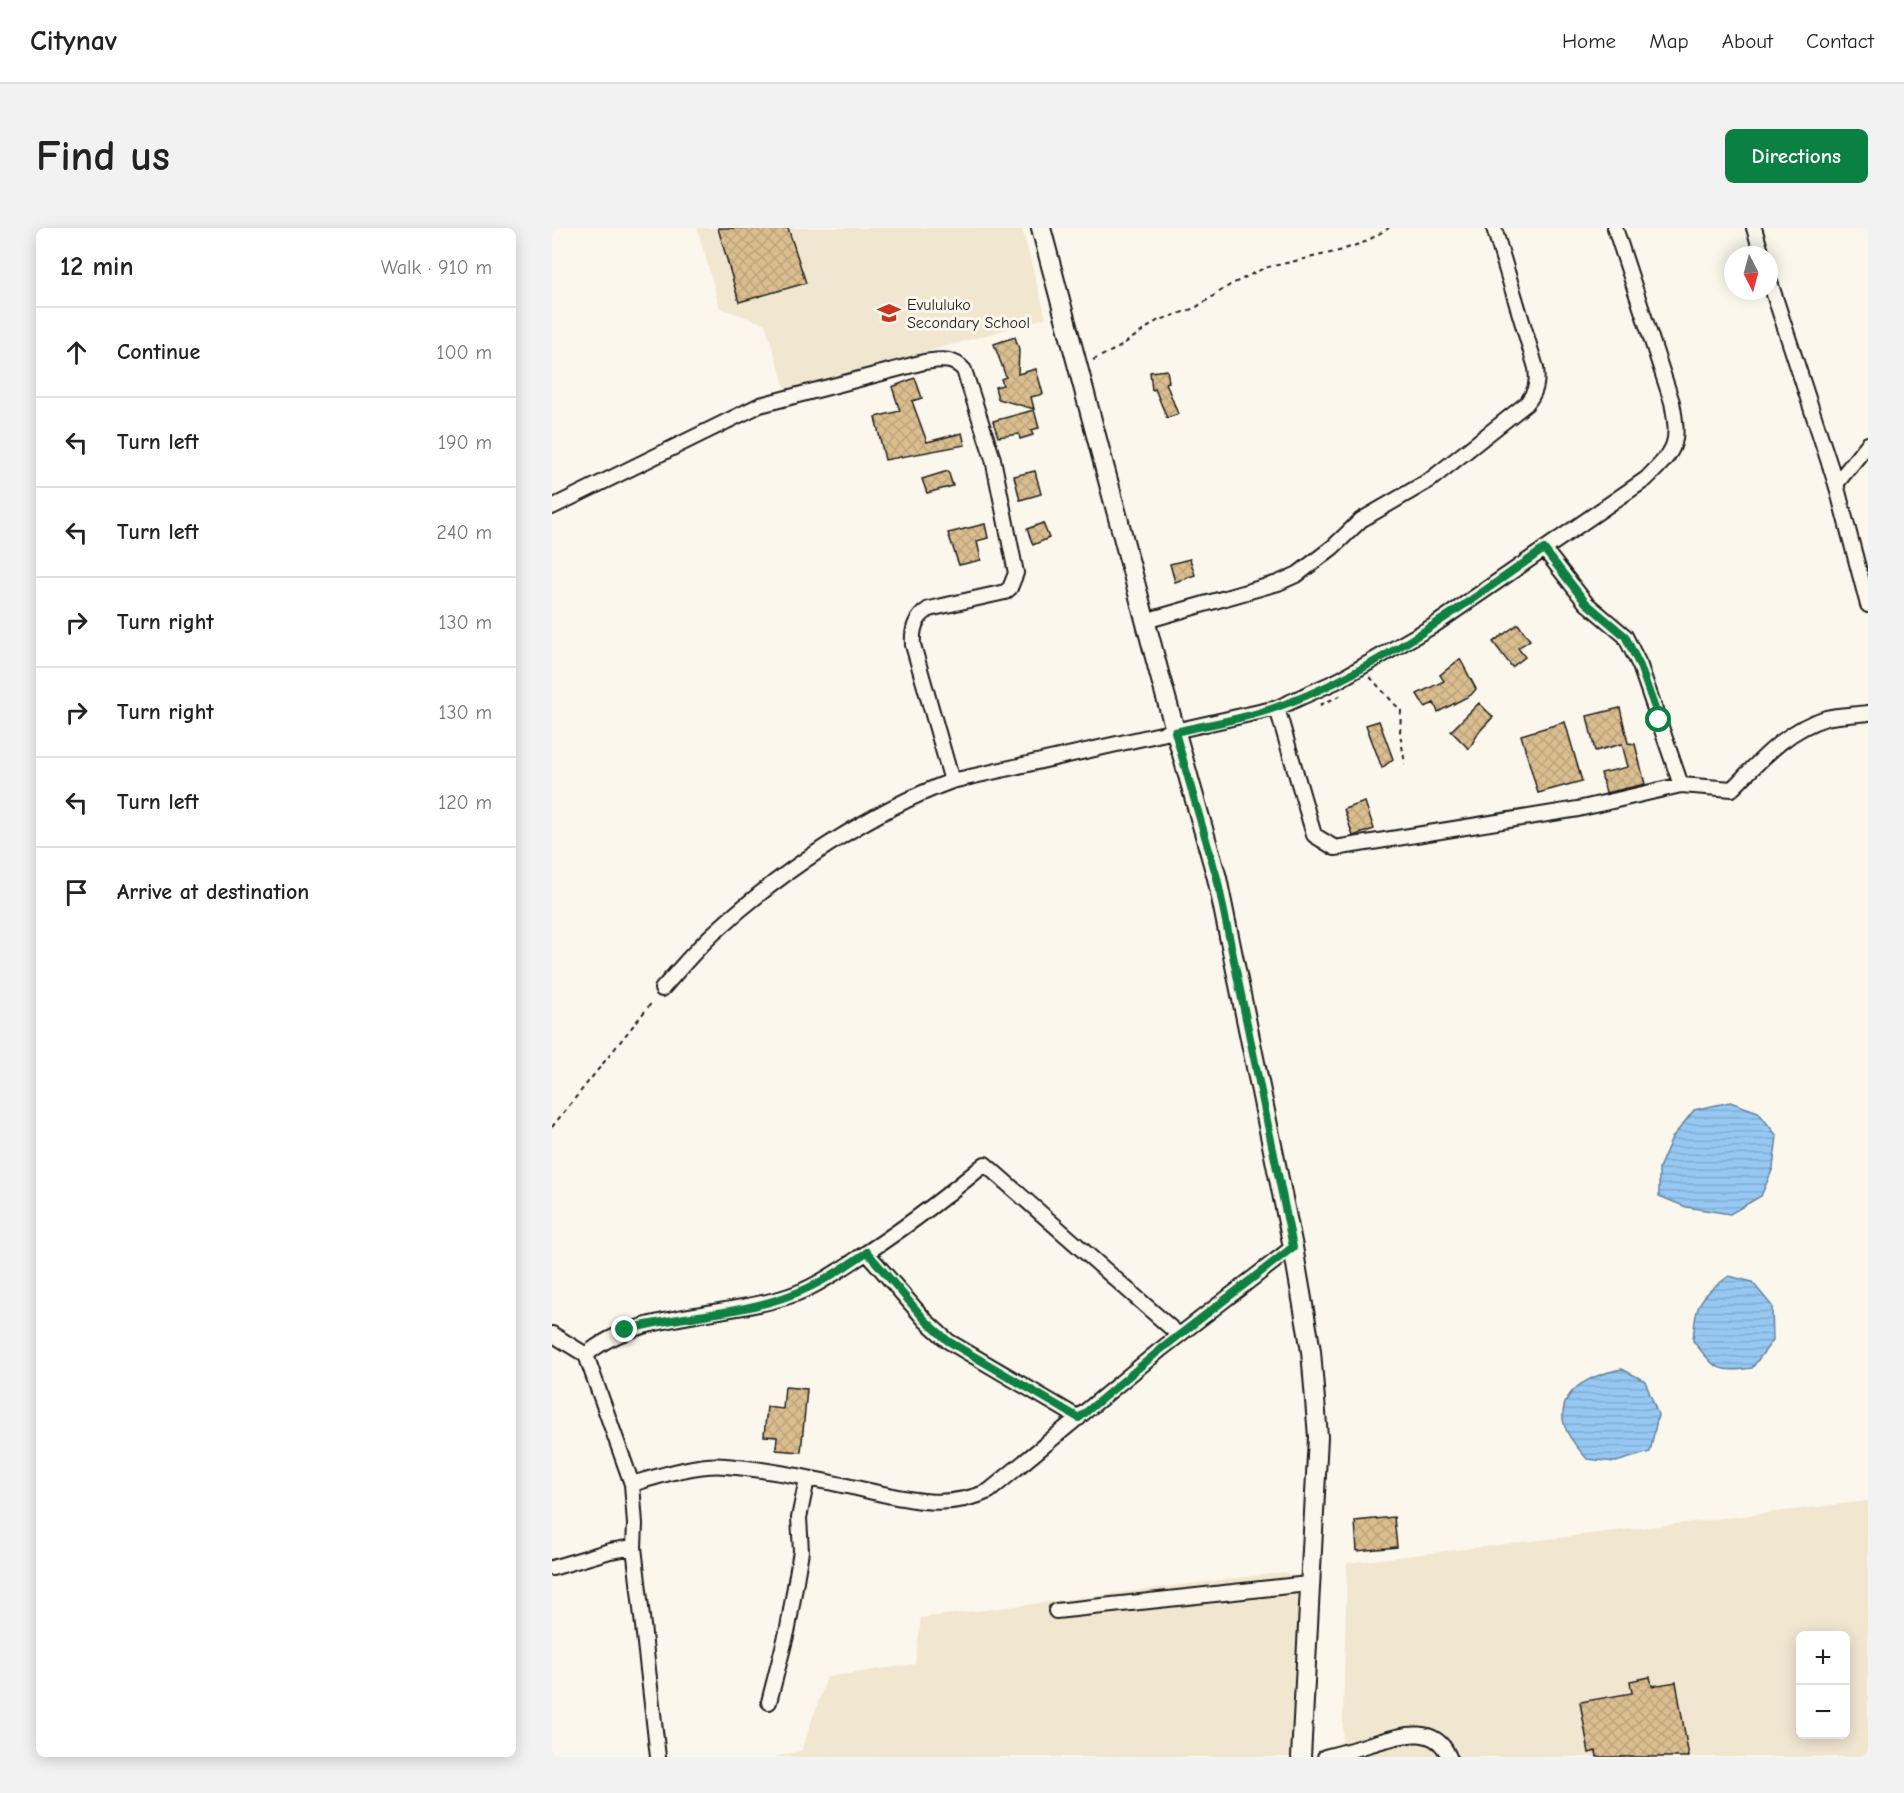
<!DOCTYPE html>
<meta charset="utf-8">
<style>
:root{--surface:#fff;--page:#f2f2f2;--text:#222;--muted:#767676;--line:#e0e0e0;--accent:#0b8043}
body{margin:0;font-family:"Comic Neue",sans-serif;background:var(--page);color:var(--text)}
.controls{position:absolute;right:18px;bottom:18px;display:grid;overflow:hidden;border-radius:9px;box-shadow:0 3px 15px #0003}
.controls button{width:54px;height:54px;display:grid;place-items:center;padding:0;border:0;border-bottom:2px solid var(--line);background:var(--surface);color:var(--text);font:30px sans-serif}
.compass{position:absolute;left:1172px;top:18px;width:54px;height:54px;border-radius:50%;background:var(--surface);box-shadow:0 3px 15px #0003;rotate:174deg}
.stop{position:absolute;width:18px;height:18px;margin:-14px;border:4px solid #0b8043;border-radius:50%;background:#fff}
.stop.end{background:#0b8043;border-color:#fff;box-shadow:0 2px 6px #0008}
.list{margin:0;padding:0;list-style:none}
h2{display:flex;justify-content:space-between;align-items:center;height:78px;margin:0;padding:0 24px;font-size:26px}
h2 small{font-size:20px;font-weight:400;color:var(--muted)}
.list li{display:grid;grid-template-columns:39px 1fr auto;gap:18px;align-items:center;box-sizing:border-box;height:90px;padding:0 24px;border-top:2px solid var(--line)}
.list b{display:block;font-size:22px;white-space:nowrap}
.list em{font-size:20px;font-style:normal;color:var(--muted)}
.icon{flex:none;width:33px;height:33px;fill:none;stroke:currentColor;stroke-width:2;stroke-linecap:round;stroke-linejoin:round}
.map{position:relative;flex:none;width:1316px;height:1529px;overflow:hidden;border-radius:9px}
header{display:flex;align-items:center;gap:36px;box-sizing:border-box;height:84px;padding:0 30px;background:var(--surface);border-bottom:2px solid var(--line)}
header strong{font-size:28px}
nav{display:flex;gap:33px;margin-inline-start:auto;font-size:21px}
.intro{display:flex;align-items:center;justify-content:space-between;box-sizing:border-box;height:144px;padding:0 36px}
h1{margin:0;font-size:42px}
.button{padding:15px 27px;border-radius:9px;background:var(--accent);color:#fff;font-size:21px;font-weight:700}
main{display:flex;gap:36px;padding:0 36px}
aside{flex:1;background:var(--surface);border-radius:9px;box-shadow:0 3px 15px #0003}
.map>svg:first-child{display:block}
.built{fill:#f1e6d0;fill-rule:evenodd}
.water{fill:url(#water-rules);stroke:#65839d;stroke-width:1.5}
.building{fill:url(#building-cross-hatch);stroke:#1c1c1c;stroke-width:1.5}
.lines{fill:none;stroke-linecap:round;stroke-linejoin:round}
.minor-casing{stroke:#1c1c1c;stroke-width:18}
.major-casing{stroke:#1c1c1c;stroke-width:22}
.path{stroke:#1c1c1c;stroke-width:2;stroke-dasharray:4.5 4.5;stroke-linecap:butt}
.minor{stroke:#fbf7ec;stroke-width:14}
.major{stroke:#fbf7ec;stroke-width:18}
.route{stroke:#0b8043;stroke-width:8}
.labels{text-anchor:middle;stroke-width:6;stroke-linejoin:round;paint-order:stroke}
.poi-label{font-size:16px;fill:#1c1c1c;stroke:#fbf7ec;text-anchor:start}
</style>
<header>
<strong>Citynav</strong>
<nav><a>Home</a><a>Map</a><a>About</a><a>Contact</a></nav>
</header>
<div class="intro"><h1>Find us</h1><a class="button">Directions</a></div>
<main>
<aside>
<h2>12 min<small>Walk · 910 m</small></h2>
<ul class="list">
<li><svg class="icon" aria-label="ahead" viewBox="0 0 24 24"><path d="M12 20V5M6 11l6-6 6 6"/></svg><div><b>Continue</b></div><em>100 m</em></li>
<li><svg class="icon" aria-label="left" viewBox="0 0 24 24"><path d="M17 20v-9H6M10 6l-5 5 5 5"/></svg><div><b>Turn left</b></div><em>190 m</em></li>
<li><svg class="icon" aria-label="left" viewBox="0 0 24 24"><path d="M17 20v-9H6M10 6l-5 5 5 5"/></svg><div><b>Turn left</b></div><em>240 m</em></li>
<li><svg class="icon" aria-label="right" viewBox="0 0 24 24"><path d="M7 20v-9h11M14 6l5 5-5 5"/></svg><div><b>Turn right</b></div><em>130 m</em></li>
<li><svg class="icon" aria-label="right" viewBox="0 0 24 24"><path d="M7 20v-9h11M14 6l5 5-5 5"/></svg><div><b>Turn right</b></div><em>130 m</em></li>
<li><svg class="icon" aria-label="left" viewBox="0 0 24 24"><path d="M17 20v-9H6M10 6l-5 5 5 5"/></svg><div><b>Turn left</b></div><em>120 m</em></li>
<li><svg class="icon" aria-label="arrive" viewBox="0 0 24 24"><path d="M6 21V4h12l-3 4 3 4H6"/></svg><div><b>Arrive at destination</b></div></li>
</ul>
</aside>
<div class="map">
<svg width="1316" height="1529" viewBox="0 0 1316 1529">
<defs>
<pattern id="water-rules" width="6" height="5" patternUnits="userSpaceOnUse" patternTransform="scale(1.5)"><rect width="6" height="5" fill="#96c8f3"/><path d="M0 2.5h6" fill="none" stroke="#81abd0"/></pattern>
<pattern id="building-cross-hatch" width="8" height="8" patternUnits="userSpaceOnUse" patternTransform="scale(1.5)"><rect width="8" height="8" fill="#dbbe8f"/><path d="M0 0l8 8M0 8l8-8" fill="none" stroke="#bba37b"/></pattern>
</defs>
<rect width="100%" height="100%" fill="#fbf7ec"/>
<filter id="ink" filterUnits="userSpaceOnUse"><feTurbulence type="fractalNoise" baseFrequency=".0167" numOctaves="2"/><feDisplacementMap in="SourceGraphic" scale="12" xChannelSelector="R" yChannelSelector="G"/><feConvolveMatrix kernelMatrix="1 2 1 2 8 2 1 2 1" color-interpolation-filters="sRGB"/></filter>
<g filter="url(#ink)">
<path class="built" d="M145,0H470L494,90L234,163L213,96L168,80Z
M1316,1273V1529H790L795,1335ZM1248,1408H1294V1506H1248Z
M733,1344L756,1356L749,1529H221L249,1523L275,1449L363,1436L369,1390Z"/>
<path class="water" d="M1178,874L1206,884L1225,908L1221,940L1209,968L1178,986L1134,979L1107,968V940L1120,910L1142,882Z
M1177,1048L1200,1054L1220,1078L1221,1112L1200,1140C1164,1145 1164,1141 1141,1113C1144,1075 1146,1070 1177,1048Z
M1070,1141L1093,1153L1106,1187L1098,1224L1064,1234L1035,1231C1026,1220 1012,1205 1011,1190C1009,1157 1045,1146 1070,1141Z"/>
<path class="building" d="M166,0H236L254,55L187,74Z
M463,109L467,121L466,146L484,141L491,166L479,169L482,181L446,171L443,159L451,157L449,151L454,149L442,116Z
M615,142L617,154L614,155L626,186L615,190L603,161L600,162L598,144Z
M363,150L370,170L360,173L375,214L410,205L413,217L333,232L323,189L348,183L340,159Z
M482,182L487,200L479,202L481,207L468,211L467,206L446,209L441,193Z
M396,243L401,258L375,265L370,251Z
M483,243L489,266L468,272L462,248Z
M491,295L497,310L481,317L475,301Z
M433,296L436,310L425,313L429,332L407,337L396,305Z
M638,331L643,347L623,354L618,336Z
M966,396L978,412L966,420L973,429L960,439L941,414Z
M908,431L924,461L919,467L886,484L882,475L873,479L865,466L892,453L888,447Z
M927,475L941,489L927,504L917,521L899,503Z
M1068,480L1076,515L1083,516L1093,556L1054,565L1049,545L1076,539L1070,516L1043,523L1035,488Z
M827,493L841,531L830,540L814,497Z
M1013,494L1030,553L986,565L969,507Z
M813,574L822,601L801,608L792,581Z
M233,1159L255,1161L249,1224L224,1222L225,1209L212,1208L215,1179L231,1181Z
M842,1289L845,1319L805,1323L803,1293Z
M1098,1449L1100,1458L1124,1454L1137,1529H1045L1044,1523L1037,1525L1028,1474L1080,1465L1078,1453Z"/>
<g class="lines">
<g class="minor-casing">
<path id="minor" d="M1202,0L1210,27
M1217,51L1284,256L1316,377
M1284,256L1316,216
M0,279L208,177L372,134C388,132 401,129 412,142L441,231L464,345L458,360L453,364L377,381C363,390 360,401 361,417L400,553
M992,321L1034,375L1073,408L1088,438L1129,557
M593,393L726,355L746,346L781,319L809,292L878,252L974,176C984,164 986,155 984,140L942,0
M725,480L762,607L783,620L1026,581L1129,557L1180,561C1208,533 1234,502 1274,490C1287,487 1302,487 1316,485
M110,761C127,742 144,721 163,704C227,645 318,583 400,553L725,480L787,452L881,398L1094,251C1124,221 1128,217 1120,174L1063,0
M315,1025L374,1093L396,1113L527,1190
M0,1106L34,1127L80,1256L83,1296L82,1319L106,1529
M34,1127C82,1084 175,1089 237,1068C259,1061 278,1048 297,1036C345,1006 390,972 433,936L627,1107
M80,1256C107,1248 146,1235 174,1238C214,1241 256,1250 295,1258C343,1268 389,1285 437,1263L608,1122L741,1019
M0,1340L58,1323L82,1319
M504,1383L756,1356
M217,1474L236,1400L249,1323L247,1290L255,1251
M773,1529C789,1525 804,1521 819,1516C847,1508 883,1494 897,1529"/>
</g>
<g class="major-casing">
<path id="major" d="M489,0L609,452L665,650L741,1019L759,1123L766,1209L749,1529"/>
</g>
<path class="path" d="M541,132L566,120L605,93L643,80L678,57L712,40L787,23L813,14L837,0
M818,449L849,483L848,505L853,536
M768,477L790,467
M0,899L101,773"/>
<use href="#minor" class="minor"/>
<use href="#major" class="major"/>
</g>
</g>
<g class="lines" filter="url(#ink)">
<path class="route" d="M73,1102C128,1087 186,1087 239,1067C267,1057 291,1040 315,1024L374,1093L396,1113L527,1190L608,1122L741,1019L665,650L623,504C657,496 693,491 725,479C819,446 911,378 992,321L1034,375L1073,408L1088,438L1107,492"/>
</g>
<defs>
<g id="school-bare" transform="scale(1.8)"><path d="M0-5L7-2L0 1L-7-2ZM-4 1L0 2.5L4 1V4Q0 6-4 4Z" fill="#c8321e" stroke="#fbf7ec" stroke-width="2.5" paint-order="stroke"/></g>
</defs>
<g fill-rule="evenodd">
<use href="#school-bare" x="337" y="85"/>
</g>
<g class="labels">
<g class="poi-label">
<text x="355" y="82">Evululuko<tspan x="355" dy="18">Secondary School</tspan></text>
</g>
</g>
</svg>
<div class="controls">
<button>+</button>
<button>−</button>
</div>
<svg class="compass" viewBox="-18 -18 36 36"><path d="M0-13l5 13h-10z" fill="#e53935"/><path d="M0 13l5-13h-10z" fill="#767676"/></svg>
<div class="stop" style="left:1107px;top:492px"></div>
<div class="stop end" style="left:73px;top:1102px"></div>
</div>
</main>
